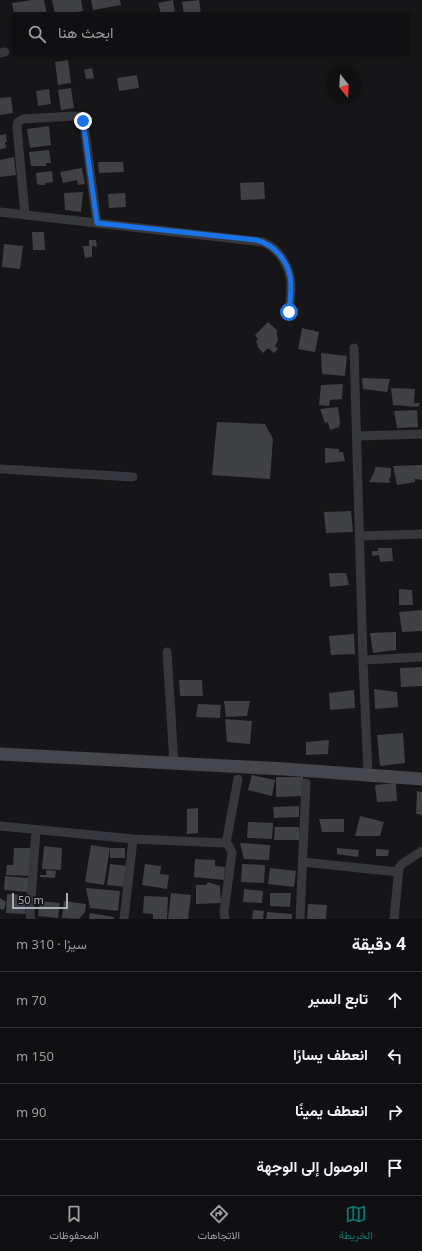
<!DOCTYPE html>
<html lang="ar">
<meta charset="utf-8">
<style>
:root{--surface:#101012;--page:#19191b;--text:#f1f3f6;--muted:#9c9d9f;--line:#303032;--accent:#0f766e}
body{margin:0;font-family:"Noto Sans",Vazirmatn,sans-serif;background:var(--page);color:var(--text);direction:rtl}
.compass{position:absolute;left:326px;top:68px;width:36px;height:36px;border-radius:50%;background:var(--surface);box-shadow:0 2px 6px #0003;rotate:162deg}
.scale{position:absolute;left:12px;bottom:10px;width:56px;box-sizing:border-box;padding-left:4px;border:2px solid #a8adb8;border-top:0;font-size:11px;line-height:14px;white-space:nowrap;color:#a8adb8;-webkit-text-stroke:3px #111113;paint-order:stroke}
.stop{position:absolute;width:12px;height:12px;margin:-9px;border:3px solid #1a73e8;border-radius:50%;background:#fff}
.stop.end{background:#1a73e8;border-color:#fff;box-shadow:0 1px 4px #0008}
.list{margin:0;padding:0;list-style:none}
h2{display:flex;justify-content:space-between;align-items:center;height:52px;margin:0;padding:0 16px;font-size:17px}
h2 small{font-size:13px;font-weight:400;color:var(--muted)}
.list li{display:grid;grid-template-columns:26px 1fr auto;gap:12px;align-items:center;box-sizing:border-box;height:56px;padding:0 16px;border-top:1px solid var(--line)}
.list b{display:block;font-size:15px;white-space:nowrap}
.list em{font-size:13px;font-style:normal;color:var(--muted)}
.icon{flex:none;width:22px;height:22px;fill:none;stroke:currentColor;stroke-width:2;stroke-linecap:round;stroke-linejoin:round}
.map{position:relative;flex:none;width:422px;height:919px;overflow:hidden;direction:ltr}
.search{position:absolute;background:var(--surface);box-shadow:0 2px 6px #0003;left:12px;right:12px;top:12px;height:44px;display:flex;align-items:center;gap:10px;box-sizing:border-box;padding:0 14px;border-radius:4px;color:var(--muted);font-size:15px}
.sheet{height:276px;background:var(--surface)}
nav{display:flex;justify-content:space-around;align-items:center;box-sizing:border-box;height:56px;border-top:1px solid var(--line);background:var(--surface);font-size:11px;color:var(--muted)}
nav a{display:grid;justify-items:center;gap:2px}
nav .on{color:var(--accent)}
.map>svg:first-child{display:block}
.building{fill:#404145}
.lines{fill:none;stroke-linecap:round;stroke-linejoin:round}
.street{stroke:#37383d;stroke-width:9}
.secondary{stroke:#45474d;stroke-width:13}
.route{stroke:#1a73e8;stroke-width:5}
</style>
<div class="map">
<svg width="422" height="919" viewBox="0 0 422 919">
<rect width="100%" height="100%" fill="#161618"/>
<path class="building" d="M32,0H44L47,14H14L12,3Z
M52,0H81L83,11L65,14H55Z
M91,0H120L121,5L93,10Z
M173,0L175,14H161L158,3Z
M199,0L201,14H184L182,2Z
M68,60L71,83L58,85L55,62Z
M92,68L94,78L86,79L84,70Z
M137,75L139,88L119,91L117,78Z
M71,88L74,108L61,110L58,90Z
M49,89L51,104L38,106L36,91Z
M11,97L13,113L0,115V98Z
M49,126L51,145L30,148L27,129Z
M6,134L7,142H5L6,148L0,149V135Z
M49,150L51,163H46V166H31L29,152Z
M14,157L16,175L0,177V160Z
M98,162H123L124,172L99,173Z
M82,168L85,184L78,185L77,180L63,183L60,172Z
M52,171L53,182L45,183V185H41L37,184L36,173Z
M264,182L265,199L241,200L240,183Z
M83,192L81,212L65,210L64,193Z
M125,193L126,207L109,208L108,194Z
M32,232H44L45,250H33Z
M89,240H96L97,247L92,246V257L85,258L83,246H89Z
M4,244L23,246L20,269L2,267Z
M268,322L277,330V335L278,340L275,346L278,349L274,353L268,348L263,353L257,346L258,345L256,342L258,339L255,335Z
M302,328L319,332L315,352L298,349Z
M321,353L347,356L345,376L322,374Z
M362,378L390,379L387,392L363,389Z
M343,384L342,399L330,400L329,406L319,405L321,385Z
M391,388L415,389L414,403H420L418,407L393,405Z
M338,407L340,422L339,427L330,430L328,422L325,423L320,409Z
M417,410L418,427L397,428L394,411Z
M217,422L265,424L273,439L270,479L212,475Z
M325,448L339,449V452H343L345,461L325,463Z
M422,465V480L415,479V482L397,485L393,466Z
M375,467L391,468V477L389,478L390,483L369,482L374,473Z
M351,511L353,532L326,533L324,512Z
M378,548H392L393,561L380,562L379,555L372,556V551H378Z
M329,573H346L349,585L330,587Z
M399,589L412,590L413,605H399Z
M422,610V631L402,632L399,612Z
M396,632V650L373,653L370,633Z
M354,634L355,654L331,655L329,636Z
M422,667V686L401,687L400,668Z
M179,680H202L203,696H180Z
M374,689L397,692L398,707L375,709Z
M354,690L355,708L330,710L329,693Z
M224,701H250L247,716L226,717Z
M198,704L221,705L220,718L196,717Z
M225,719L252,721L250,744L227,742Z
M403,733L405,763L380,766L377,735Z
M329,740L328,754L306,755V742Z
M252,775L275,780L272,796L248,790Z
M276,777H303V796L276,797Z
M396,783L397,801L377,802L375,785Z
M417,791L422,792V815L416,814Z
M299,806V817L274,818L273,807Z
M198,808V833L187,834V809Z
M360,816L384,822L380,836H355Z
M319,819H344V832H322Z
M248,822L273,823L272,839L247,838Z
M275,827H299V840H274Z
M240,843L270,845L269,860L244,859Z
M91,845L110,848L104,885L85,882Z
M44,846L62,848L61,870L42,869Z
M14,848H33L32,876L6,875L7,865H13Z
M110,848H125V858H110Z
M337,848L359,850L358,857L337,854Z
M376,849L389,850L388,856H376Z
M195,859L215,860V866L225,867L224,880L194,877Z
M110,864L128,866L126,887L107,885Z
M145,864L161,866L160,874L169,875L167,889L142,885Z
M242,864L265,865L264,883L241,882Z
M270,868L296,871L294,887L268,884Z
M46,870L56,871L55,878L40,877V875H46Z
M5,876L29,878L28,892L4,890Z
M208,882L220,886L221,903L196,904V885H206Z
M86,888L120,891L118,911L90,908Z
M244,889L263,891L262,903L243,902Z
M171,893L191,895L188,919H168Z
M270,893H291L290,907L270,906Z
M7,894L26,895L25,914L6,913Z
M144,896L168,897L167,919H153V914L143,913Z
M0,898L6,902L4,910L0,909Z
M40,901L60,903L58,918L38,916Z
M64,901L86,904L85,912L79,919L62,918Z
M308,904L327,905L326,919H307Z
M253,910L264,911L263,919H252Z
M267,912L292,914V919H266Z
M90,913L114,917V919H89Z"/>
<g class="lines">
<path class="street" d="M0,53L5,52
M0,212L263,242C279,248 290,267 291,284C291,294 290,303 289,312
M25,215L17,127L18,122L23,119L75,116L81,118L84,124L97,223
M354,348L363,660L368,774
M357,436L422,434
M0,469L133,477
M360,536L422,534
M167,652L174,763
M363,660L422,657
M0,826L133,839L226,843L229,846L232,853L224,912L225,919
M226,843L238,779
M303,862L398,872
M31,919L30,913L36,830
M124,919L133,839
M300,919L306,783
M394,919L399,868L402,864L422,851"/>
<path class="secondary" d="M0,754L285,769L422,779"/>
</g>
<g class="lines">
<path class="route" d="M83,121L97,223L256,240C276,245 290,263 291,284C291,293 290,303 289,312"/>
</g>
</svg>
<svg class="compass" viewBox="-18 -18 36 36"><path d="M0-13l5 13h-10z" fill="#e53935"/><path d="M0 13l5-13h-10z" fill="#9c9d9f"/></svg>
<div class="scale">50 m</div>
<div class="stop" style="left:289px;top:312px"></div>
<div class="stop end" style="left:83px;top:121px"></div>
<div class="search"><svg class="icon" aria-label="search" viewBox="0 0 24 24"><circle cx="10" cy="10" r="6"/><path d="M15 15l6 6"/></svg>ابحث هنا</div>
</div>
<section class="sheet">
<h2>4 دقيقة<small>سيرًا · 310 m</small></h2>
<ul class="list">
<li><svg class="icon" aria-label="ahead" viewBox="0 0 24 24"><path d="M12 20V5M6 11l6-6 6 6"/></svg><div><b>تابع السير</b></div><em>70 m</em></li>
<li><svg class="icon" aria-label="left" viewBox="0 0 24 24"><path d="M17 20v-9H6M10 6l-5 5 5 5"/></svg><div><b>انعطف يسارًا</b></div><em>150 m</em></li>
<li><svg class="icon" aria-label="right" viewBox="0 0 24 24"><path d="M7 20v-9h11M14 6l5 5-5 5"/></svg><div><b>انعطف يمينًا</b></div><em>90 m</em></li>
<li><svg class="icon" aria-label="arrive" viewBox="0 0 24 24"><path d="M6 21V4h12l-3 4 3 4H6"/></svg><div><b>الوصول إلى الوجهة</b></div></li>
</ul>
</section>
<nav>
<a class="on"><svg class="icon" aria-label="map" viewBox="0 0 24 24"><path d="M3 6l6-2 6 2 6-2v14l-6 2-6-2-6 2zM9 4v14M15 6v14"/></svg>الخريطة</a>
<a><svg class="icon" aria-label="directions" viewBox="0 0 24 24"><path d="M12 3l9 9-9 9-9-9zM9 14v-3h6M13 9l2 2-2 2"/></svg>الاتجاهات</a>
<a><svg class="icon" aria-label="saved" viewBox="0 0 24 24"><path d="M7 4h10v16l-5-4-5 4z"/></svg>المحفوظات</a>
</nav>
